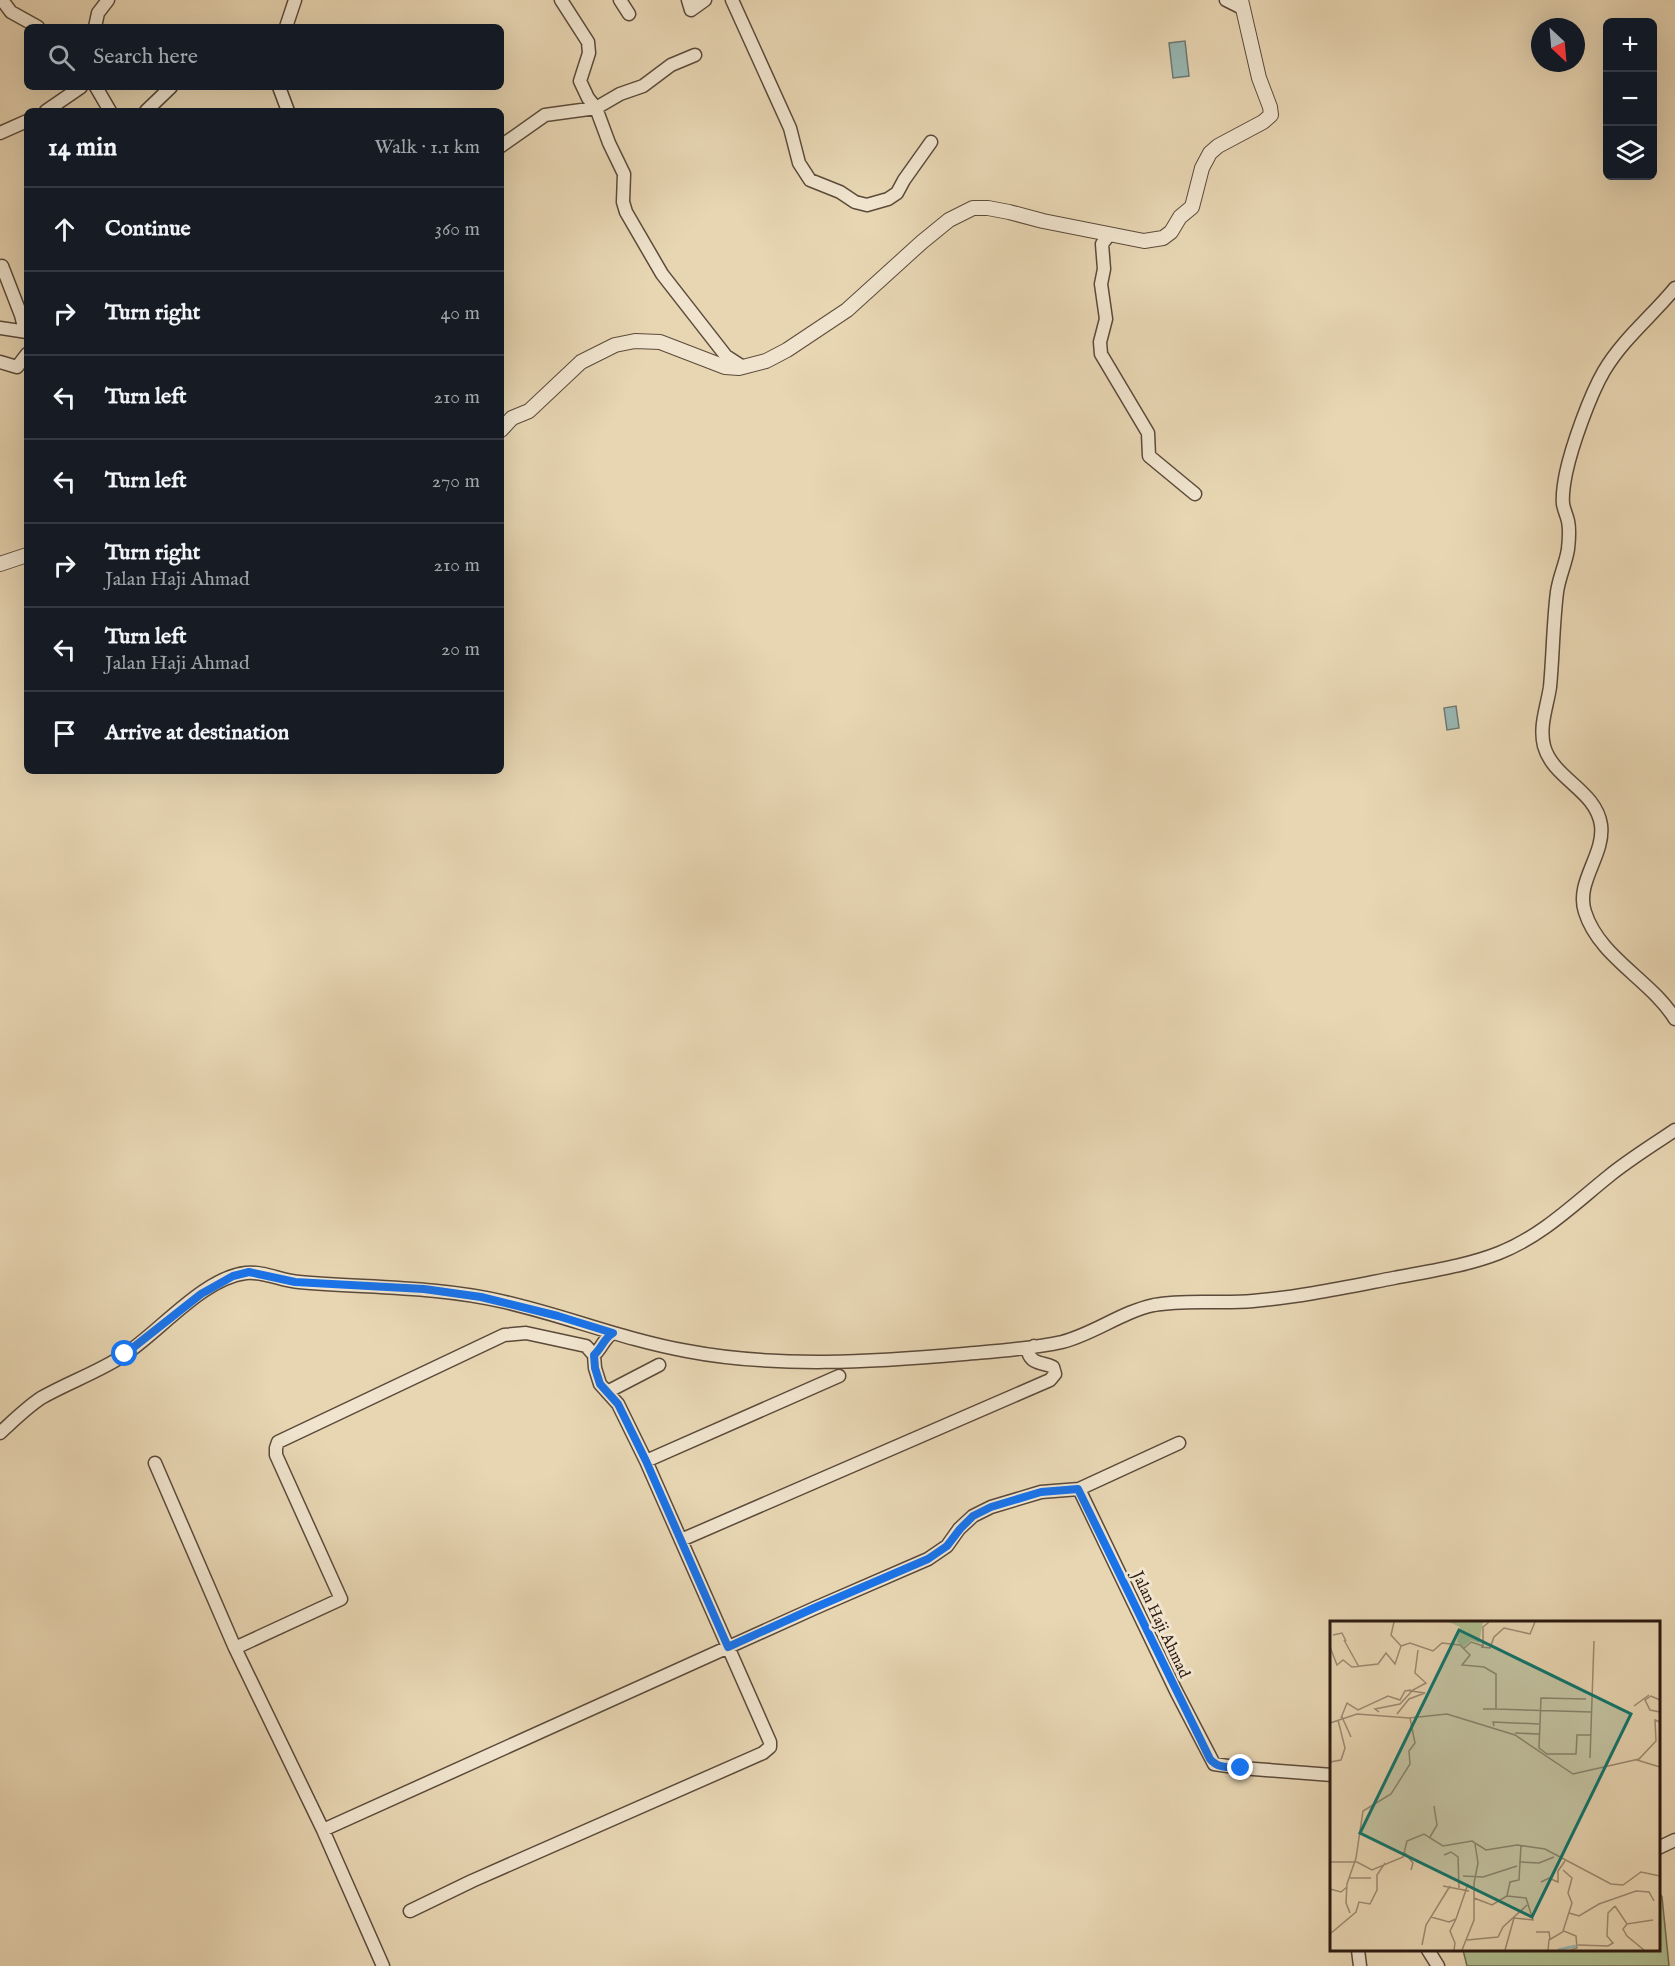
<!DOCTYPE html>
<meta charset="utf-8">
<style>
:root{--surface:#171b24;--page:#20242c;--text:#f1f3f6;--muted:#9ea1a6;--line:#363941}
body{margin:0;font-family:"IM FELL English",serif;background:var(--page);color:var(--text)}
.controls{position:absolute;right:18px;top:18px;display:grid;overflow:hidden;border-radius:9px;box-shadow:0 6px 24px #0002}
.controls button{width:54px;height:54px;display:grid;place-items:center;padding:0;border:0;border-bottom:2px solid var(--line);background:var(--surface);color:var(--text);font:30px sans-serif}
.compass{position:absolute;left:1531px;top:18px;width:54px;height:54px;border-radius:50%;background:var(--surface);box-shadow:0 6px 24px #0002;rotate:154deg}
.stop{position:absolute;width:18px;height:18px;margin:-14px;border:4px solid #1a73e8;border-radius:50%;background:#fff}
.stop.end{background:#1a73e8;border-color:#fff;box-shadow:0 2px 6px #0008}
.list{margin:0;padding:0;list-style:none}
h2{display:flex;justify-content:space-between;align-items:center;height:78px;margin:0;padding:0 24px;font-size:26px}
h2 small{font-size:20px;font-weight:400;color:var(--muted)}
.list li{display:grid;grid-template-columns:39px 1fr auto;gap:18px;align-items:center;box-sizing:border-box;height:84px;padding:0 24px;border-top:2px solid var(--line)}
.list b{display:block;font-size:22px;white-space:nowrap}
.list p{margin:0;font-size:20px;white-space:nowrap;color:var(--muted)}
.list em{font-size:20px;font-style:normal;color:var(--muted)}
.icon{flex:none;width:33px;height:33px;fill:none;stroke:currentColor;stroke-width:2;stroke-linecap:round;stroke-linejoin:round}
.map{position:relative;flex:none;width:1675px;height:1966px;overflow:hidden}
.search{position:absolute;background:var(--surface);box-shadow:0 6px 24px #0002;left:24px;top:24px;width:480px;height:66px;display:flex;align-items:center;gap:15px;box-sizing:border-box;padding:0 21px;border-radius:9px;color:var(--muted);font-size:22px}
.panel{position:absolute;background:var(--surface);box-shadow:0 6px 24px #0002;left:24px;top:108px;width:480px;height:666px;border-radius:9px}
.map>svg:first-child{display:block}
.green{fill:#b0bf91;stroke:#6e6d52;stroke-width:1.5}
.water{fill:#98b8b4;stroke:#6d7973;stroke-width:1.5}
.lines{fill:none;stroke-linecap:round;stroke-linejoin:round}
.minor-casing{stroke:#5b4a3a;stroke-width:15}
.tertiary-casing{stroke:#5b4a3a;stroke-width:16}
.minor{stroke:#f0e4ce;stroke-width:12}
.tertiary{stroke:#f0e4ce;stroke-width:14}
.route{stroke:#1a73e8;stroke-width:8}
.labels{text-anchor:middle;stroke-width:6;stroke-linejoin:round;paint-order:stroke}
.street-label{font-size:16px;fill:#2c1b12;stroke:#f0e4ce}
.inset-river{fill:none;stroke:#98b8b4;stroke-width:3}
.inset-road{fill:none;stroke:#9d8b73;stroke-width:1.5}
.view{fill:#0f766e;fill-opacity:0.15;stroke:#0f766e;stroke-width:3}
.inset-edge{fill:none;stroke:#2c1b12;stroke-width:3}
</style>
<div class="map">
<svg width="1675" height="1966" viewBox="0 0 1675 1966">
<rect width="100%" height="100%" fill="#e8d6b3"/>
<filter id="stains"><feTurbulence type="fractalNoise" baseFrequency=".00333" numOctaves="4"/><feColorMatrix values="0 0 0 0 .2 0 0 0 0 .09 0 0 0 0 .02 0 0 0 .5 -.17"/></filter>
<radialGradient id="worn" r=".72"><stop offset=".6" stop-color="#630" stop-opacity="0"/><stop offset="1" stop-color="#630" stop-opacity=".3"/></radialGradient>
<path class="green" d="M1659,1892L1662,1897L1669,1966H1467L1463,1950H1658Z"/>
<path class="water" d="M1185,41L1189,76L1173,78L1169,43Z
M1456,706L1459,728L1447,730L1444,708Z"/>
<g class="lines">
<g class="minor-casing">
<path id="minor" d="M2,0L11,12L38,27
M561,0L588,42L589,53L580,81L588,98L596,108L609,143L624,174L623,202L626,212L662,274L726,356L743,367
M620,0L629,14
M688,0L691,10L705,0
M732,0L790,128L799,163L810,180L840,192L855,202L867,205L888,199L897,193L904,180L931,142
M1226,0L1242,8
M95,27L98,13L108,0
M286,27L295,0
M96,87L110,111
M279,87L288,111
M46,111L81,87
M146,111L171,87
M0,133L27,121
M501,146L545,115L596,108L620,94L643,86L671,65L695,55
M1109,235L1102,244L1104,269L1101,284L1106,319L1100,342L1101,354L1148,433L1149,456L1195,494
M2,266L21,315L25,331
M1675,288C1652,316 1623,339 1604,371C1590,395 1572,445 1566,473C1564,483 1562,494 1563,504C1564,510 1567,516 1568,521C1570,530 1569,540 1568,549C1566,563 1559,577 1557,592C1553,624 1553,656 1550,687C1547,707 1539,726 1544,746C1553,779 1596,790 1601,825C1605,855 1575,882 1585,912C1599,957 1651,980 1675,1019
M0,328L27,332
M0,362L17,367L27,354
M594,1355C602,1348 604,1338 613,1333
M607,1392L659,1365
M0,1433C13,1421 26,1408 41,1398C67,1383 96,1373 121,1357C158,1334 202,1278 246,1273C264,1271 282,1281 299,1282C368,1288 437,1286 505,1302C566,1316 625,1340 687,1351C776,1368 874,1362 964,1354C997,1351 1031,1349 1062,1342C1094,1334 1121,1312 1154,1305C1186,1299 1220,1304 1253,1301C1300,1297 1347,1287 1394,1278C1430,1271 1466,1266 1499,1253C1542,1236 1574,1204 1609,1176C1630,1159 1653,1145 1675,1130
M1179,1443L1079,1489L1176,1691L1214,1764L1241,1768L1332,1775
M646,1461L839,1376
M155,1463L235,1648L323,1830L383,1966
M681,1540L1050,1380L1055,1374L1053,1367C1043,1362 1032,1365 1028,1352L1034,1346
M235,1648L341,1599L276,1455V1448L278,1442L504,1335L526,1333L586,1346L594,1355L595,1368L600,1384L618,1404L646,1461L770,1742V1747L763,1753L472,1881L410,1911
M323,1830L815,1608L928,1559L947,1546L959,1529L973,1516L991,1507L1041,1492L1079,1489
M1658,1848L1675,1840
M1358,1950L1360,1966
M1428,1950L1438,1966"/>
</g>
<g class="tertiary-casing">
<path id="tertiary" d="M501,430L512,418L529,411L581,362L615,345L635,341L660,342L725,367L739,368L766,361L787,350L847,310L922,242L949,220L973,208H988L1009,212L1043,221L1144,241L1163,238L1171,232L1180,217L1192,207L1202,168L1210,153L1218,146L1263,122L1271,115L1270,107L1259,78L1241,0
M0,564L27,555"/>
</g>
<use href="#minor" class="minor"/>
<use href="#tertiary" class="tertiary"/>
</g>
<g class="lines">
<path class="route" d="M125,1354L201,1294L233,1276L249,1272L295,1282L424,1289L481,1297L558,1316L613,1333C604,1338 602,1348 594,1355L595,1368L600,1384L618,1404L646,1461L728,1647L814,1608L928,1559L947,1546L960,1529L973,1516L991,1507L1041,1492L1078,1489L1210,1759C1218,1769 1230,1767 1241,1768"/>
</g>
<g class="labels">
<g class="street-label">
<text transform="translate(1162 1624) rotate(65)" y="6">Jalan Haji Ahmad</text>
</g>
</g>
<g transform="translate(1330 1621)">
<rect width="330" height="330" fill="#e8d6b3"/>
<path d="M119,1H153L149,22L141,19L133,26L127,21L130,6Z" fill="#b0bf91"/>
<path class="inset-river" d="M228,329L246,325"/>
<path class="inset-road" d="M3,14L12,12L16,20M14,19L29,46M71,25L80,22L103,30L112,22L130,24L140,34L132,44L154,46L166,53V88H153M0,26L7,44L13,39L22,46L48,43L56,32L65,43L71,25L61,14L64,1M151,26L160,27L164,16L174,7L200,13L205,1M133,28L141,21L153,25V6L159,1M256,78L211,77L209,127L217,133H246L247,114H261M330,79L321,75L315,79L320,89L330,91M304,85L319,74M166,88L261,91M49,91L45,88L70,83L82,70M67,93L79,78L95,72L81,70L96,62L85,52L88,29M12,96L21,116M11,97L17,82L28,89L58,75L70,79L75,70L81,69M0,102L27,93L79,97L117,93L185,114L243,153L309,138L326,120L325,99L330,101M164,105L163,101L209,103M185,112L209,113M260,137L264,20M307,139L330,146M0,141L11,139L15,127L8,99M100,216L107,204L104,185M75,232L83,242L81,249M114,234L121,231L128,236L129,267M0,241H27L42,249L73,236L77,220L94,213L113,225L142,220L156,229L187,224L215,228L281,263L293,264L311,251L330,255M189,241L209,242L224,236M133,255L153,256L187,245M20,257H41M211,261L219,257L228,261V250L235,240M113,265L139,270M0,268L11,271L17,266M177,275L196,277L203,299L184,297M144,277L162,284L177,275L180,261L189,259L191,224M285,285L297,303L323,299M20,292L16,282L17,263L26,237L33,190L61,173L80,143L79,130L85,122L80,97M239,292L249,295L269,283L306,270L319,271L324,280M101,296L119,301L126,298L138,263M297,303L293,308L297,315L314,329M233,310L242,282L238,272L242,257L233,249M206,311H219L220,318M0,313L26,291L29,281L40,283L47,269V254L55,242M137,319L168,316L173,306L197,284M92,324L96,304L120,265M248,324L278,325L283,322L277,315L278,292L285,285M124,329L125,322L120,310L126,298M132,329L144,299V262L148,242L145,223M175,329L184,297M218,329L219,319L234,310L246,315L247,327L241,329"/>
<path class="view" d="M129,9L301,93L202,296L30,212Z"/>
<rect width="330" height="330" class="inset-edge"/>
</g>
<rect width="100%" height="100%" filter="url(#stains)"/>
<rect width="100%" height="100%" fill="url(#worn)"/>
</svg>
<div class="controls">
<button>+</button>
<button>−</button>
<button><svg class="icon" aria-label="layers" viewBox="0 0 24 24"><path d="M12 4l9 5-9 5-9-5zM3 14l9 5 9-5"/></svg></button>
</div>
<svg class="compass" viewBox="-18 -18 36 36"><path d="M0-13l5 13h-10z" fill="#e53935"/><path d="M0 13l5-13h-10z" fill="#9ea1a6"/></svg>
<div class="stop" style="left:125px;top:1354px"></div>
<div class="stop end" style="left:1241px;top:1768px"></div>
<div class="search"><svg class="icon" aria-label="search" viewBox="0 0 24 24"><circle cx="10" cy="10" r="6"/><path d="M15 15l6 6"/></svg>Search here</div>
<section class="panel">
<h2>14 min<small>Walk · 1.1 km</small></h2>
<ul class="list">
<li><svg class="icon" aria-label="ahead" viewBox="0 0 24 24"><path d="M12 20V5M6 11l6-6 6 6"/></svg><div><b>Continue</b></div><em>360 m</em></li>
<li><svg class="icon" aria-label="right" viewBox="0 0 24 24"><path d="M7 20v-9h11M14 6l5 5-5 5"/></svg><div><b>Turn right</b></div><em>40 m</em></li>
<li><svg class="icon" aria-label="left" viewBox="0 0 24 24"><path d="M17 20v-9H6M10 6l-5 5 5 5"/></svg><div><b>Turn left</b></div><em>210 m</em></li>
<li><svg class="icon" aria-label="left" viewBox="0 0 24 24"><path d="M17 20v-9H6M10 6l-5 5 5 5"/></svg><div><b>Turn left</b></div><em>270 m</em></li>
<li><svg class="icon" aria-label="right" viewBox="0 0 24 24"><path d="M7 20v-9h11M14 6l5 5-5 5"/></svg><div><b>Turn right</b><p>Jalan Haji Ahmad</p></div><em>210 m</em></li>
<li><svg class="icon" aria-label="left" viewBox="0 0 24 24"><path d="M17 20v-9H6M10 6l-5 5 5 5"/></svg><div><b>Turn left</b><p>Jalan Haji Ahmad</p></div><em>20 m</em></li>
<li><svg class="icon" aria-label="arrive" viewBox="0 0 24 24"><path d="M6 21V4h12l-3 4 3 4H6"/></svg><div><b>Arrive at destination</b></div></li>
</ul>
</section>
</div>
